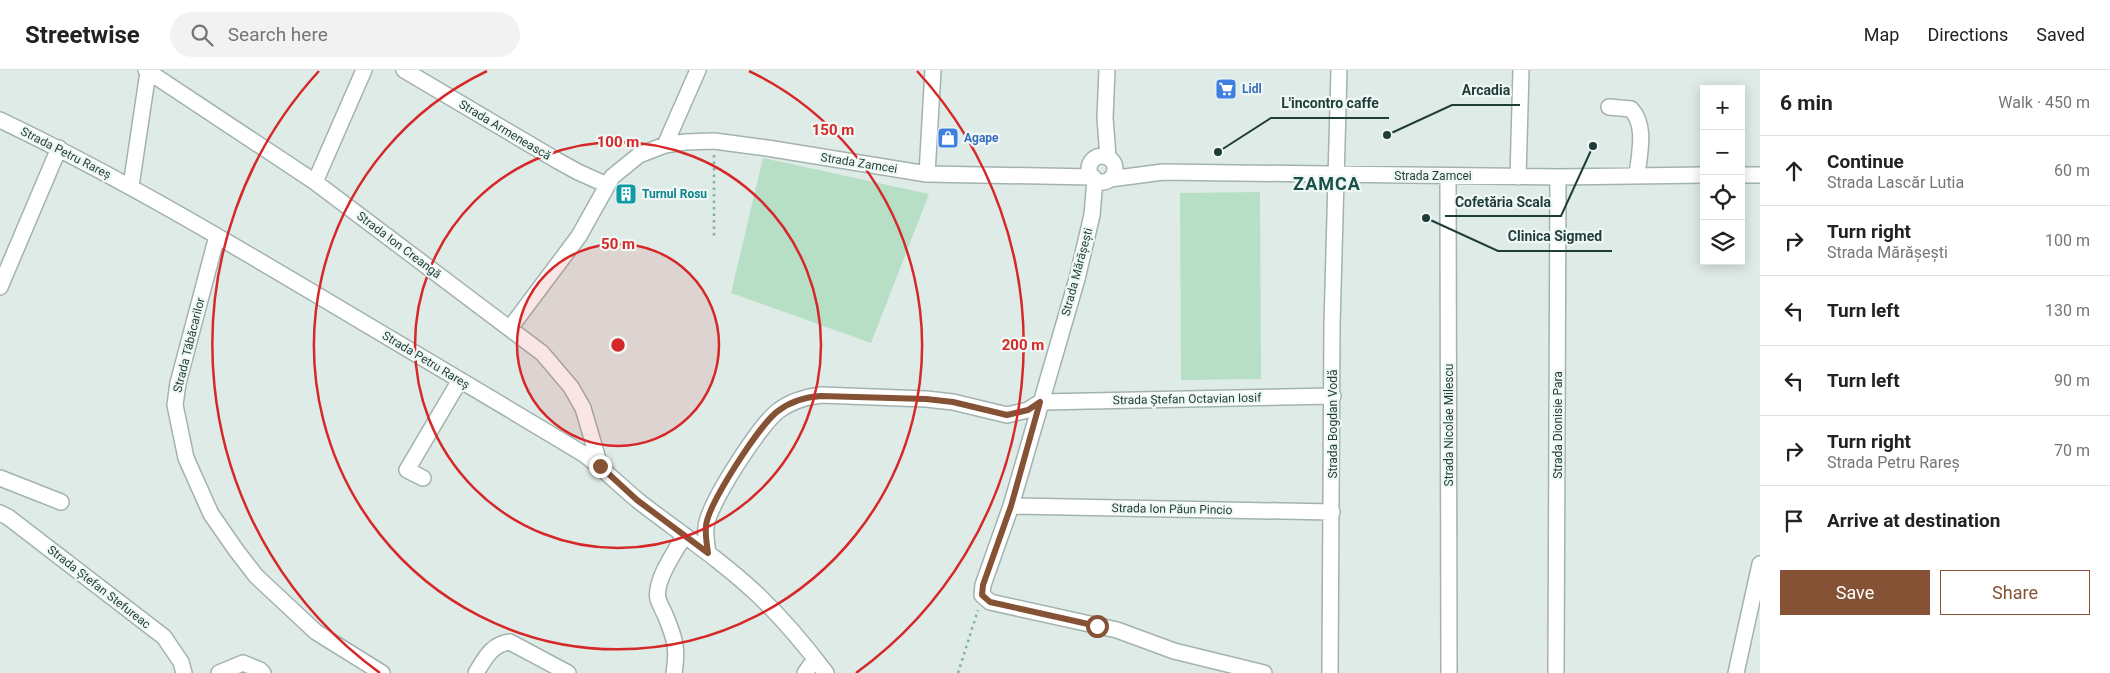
<!DOCTYPE html>
<meta charset="utf-8">
<style>
:root{--surface:#fff;--page:#f2f2f2;--text:#222;--muted:#767676;--line:#e0e0e0;--accent:#855235}
body{margin:0;font-family:Roboto,sans-serif;background:var(--page);color:var(--text)}
.controls{position:absolute;right:15px;top:15px;display:grid;overflow:hidden;border-radius:0px;box-shadow:0 2px 12px #0003}
.controls button{width:45px;height:45px;display:grid;place-items:center;padding:0;border:0;border-bottom:1px solid var(--line);background:var(--surface);color:var(--text);font:25px sans-serif}
.stop{position:absolute;width:15px;height:15px;margin:-11px;border:4px solid #855235;border-radius:50%;background:#fff}
.stop.end{background:#855235;border-color:#fff;box-shadow:0 1px 5px #0008}
.list{margin:0;padding:0;list-style:none}
h2{display:flex;justify-content:space-between;align-items:center;height:65px;margin:0;padding:0 20px;font-size:21px}
h2 small{font-size:16px;font-weight:400;color:var(--muted)}
.list li{display:grid;grid-template-columns:32px 1fr auto;gap:15px;align-items:center;box-sizing:border-box;height:70px;padding:0 20px;border-top:1px solid var(--line)}
.list b{display:block;font-size:19px;white-space:nowrap}
.list p{margin:0;font-size:16px;white-space:nowrap;color:var(--muted)}
.list em{font-size:16px;font-style:normal;color:var(--muted)}
.actions{display:flex;gap:10px;padding:15px 20px}
.actions a{flex:1;padding:11px 0;border:1px solid var(--accent);border-radius:0px;text-align:center;font-size:18px;color:var(--accent)}
.actions .main{background:var(--accent);color:#fff}
.icon{flex:none;width:28px;height:28px;fill:none;stroke:currentColor;stroke-width:2;stroke-linecap:round;stroke-linejoin:round}
.map{position:relative;flex:none;width:1760px;height:603px;overflow:hidden}
header{display:flex;align-items:center;gap:30px;box-sizing:border-box;height:70px;padding:0 25px;background:var(--surface);border-bottom:1px solid var(--line)}
header strong{font-size:24px}
nav{display:flex;gap:28px;margin-inline-start:auto;font-size:18px}
.search{width:350px;height:45px;background:var(--page);display:flex;align-items:center;gap:12px;box-sizing:border-box;padding:0 18px;border-radius:28px;color:var(--muted);font-size:19px}
main{display:flex}
aside{flex:1;background:var(--surface)}
.map>svg:first-child{display:block}
.green{fill:#b6dfc6}
.lines{fill:none;stroke-linecap:round;stroke-linejoin:round}
.minor-casing{stroke:#a2b3af;stroke-width:18}
.path{stroke:#7db2a8;stroke-width:2.5;stroke-dasharray:2.5 4;stroke-linecap:butt}
.minor{stroke:#fff;stroke-width:15}
.route{stroke:#855235;stroke-width:6}
.ring{fill:none;stroke:#d62828;stroke-width:2.5}
.labels{text-anchor:middle;stroke-width:4.5;stroke-linejoin:round;paint-order:stroke}
.shop-label{font-size:12px;font-weight:bold;fill:#366cbe;stroke:#eff8f5;text-anchor:start}
.street-label{font-size:12px;fill:#1f3d38;stroke:#eff8f5}
.culture-label{font-size:12px;font-weight:bold;fill:#0d838f;stroke:#eff8f5;text-anchor:start}
.district-label{font-size:18px;font-weight:bold;letter-spacing:1px;fill:#195049;stroke:#eff8f5}
.centre{fill:#d62828;stroke:#eff8f5;stroke-width:2.5}
.ring-label{font-size:15px;text-anchor:middle;font-weight:bold;fill:#d62828;stroke:#eff8f5;stroke-width:4.5;stroke-linejoin:round;paint-order:stroke}
.leader{fill:none;stroke:#1f3d38;stroke-width:2}
.callout-dot{fill:#1f3d38;stroke:#eff8f5;stroke-width:2}
.callout-label{font-size:14px;text-anchor:middle;font-weight:bold;fill:#1f3d38;stroke:#eff8f5;stroke-width:4.5;stroke-linejoin:round;paint-order:stroke}
</style>
<header>
<strong>Streetwise</strong>
<div class="search"><svg class="icon" aria-label="search" viewBox="0 0 24 24"><circle cx="10" cy="10" r="6"/><path d="M15 15l6 6"/></svg>Search here</div>
<nav><a>Map</a><a>Directions</a><a>Saved</a></nav>
</header>
<main>
<div class="map">
<svg width="1760" height="603" viewBox="0 0 1760 603">
<rect width="100%" height="100%" fill="#dfebe7"/>
<path class="green" d="M763,88L929,124L871,273L731,223Z
M1260,122L1261,309L1181,310L1180,123Z"/>
<g class="lines">
<g class="minor-casing">
<path id="minor" d="M146,0L315,112L542,283L571,317L583,338L600,396
M404,0L558,91L578,102L607,115
M1107,0L1105,48L1108,87
M1609,37L1631,39C1647,56 1639,84 1637,106
M0,50C109,102 213,163 317,225C406,278 494,330 582,383C603,398 621,417 641,433C680,463 722,491 758,525C783,549 805,575 826,603
M665,75L685,72L714,71L767,78L927,104L1093,107
M1089 99a13 13 0 1 1 26 0a13 13 0 1 1-26 0Z
M927,104L933,0
M1741,105H1760
M1448,106L1449,603
M1518,107L1521,0
M1095,109L1092,145L1077,209L1011,436L983,515L982,525L990,532L1117,560L1174,581L1264,603
M1110,109L1163,102L1558,107L1704,105
M315,112L364,0
M131,116L148,2
M217,166L178,313L175,335L186,388L211,444L236,480L256,506L316,562L382,603
M0,217L59,78
M510,258L579,166L612,107L639,85L665,75L698,0
M1041,332L1333,326
M0,408L61,432
M423,408L407,400L460,310
M1011,436L1332,442
M0,443L8,447L164,567L181,592L184,603
M708,483C707,475 705,465 706,457C708,434 760,355 778,341C791,331 805,327 821,325L926,329L953,332L1007,345L1028,340L1041,332
M219,603L243,593L260,600L263,603
M476,603C485,588 492,574 510,572L568,603
M674,603C678,579 675,569 666,547C664,542 660,535 658,529C654,511 675,482 684,466
M805,603L815,589
M1330,603L1332,255L1339,0
M1556,603L1558,107
M1736,603L1760,494"/>
</g>
<path class="path" d="M714,85V168
M958,603L978,540"/>
<use href="#minor" class="minor"/>
</g>
<g class="lines">
<path class="route" d="M600,396L637,430L708,483C707,475 705,465 706,456C708,434 760,354 778,341C791,331 805,327 821,326L926,329L953,332L1007,345L1028,340L1040,332L1011,436L983,515L982,525L990,532L1097,556"/>
</g>
<circle cx="618" cy="275" r="101" fill="#d62828" fill-opacity=".12"/>
<g class="ring">
<circle cx="618" cy="275" r="101"/>
<circle cx="618" cy="275" r="203"/>
<path d="M749 1A304 304 0 1 1 487 1"/>
<path d="M380 603A405 405 0 0 1 319 1M917 1A405 405 0 0 1 856 603"/>
</g>
<defs>
<g id="supermarket-square" transform="scale(1.125)"><rect x="-9" y="-9" width="18" height="18" rx="4" fill="#3f7fe0" stroke="#eff8f5"/><path d="M-6-5.5h2.5l.6 2H6L4.5 2H-2.5L-4.4-4H-6ZM-1.5 3.2a1.3 1.3 0 1 0 .1 0ZM3 3.2a1.3 1.3 0 1 0 .1 0Z" fill="#fff"/></g>
<g id="shop-square" transform="scale(1.125)"><rect x="-9" y="-9" width="18" height="18" rx="4" fill="#3f7fe0" stroke="#eff8f5"/><path d="M-5-2.5h2.3a2.7 3.5 0 0 1 5.4 0H5L5.5 6h-11ZM-1.5-2.5h3a1.5 2.3 0 0 0-3 0Z" fill="#fff"/></g>
<g id="building-square" transform="scale(1.125)"><rect x="-9" y="-9" width="18" height="18" rx="4" fill="#0f9aa8" stroke="#eff8f5"/><path d="M-4-6H4V6H1V3H-1V6H-4ZM-2.5-4.3h1.7v1.8h-1.7ZM.8-4.3h1.7v1.8H.8ZM-2.5-1h1.7V.8h-1.7ZM.8-1h1.7V.8H.8Z" fill="#fff"/></g>
</defs>
<g fill-rule="evenodd">
<use href="#supermarket-square" x="1226" y="19"/>
<use href="#shop-square" x="948" y="68"/>
<use href="#building-square" x="626" y="124"/>
</g>
<g class="labels">
<g class="shop-label">
<text x="1242" y="23">Lidl</text>
<text x="964" y="72">Agape</text>
</g>
<g class="street-label">
<text transform="translate(505 60) rotate(31)" y="4">Strada Armenească</text>
<text transform="translate(66 83) rotate(27)" y="4">Strada Petru Rareș</text>
<text transform="translate(859 93) rotate(9)" y="4">Strada Zamcei</text>
<text x="1433" y="110">Strada Zamcei</text>
<text transform="translate(399 175) rotate(37)" y="4">Strada Ion Creangă</text>
<text transform="translate(1077 202) rotate(-75)" y="4">Strada Mărășești</text>
<text transform="translate(189 275) rotate(-76)" y="4">Strada Tăbăcarilor</text>
<text transform="translate(426 290) rotate(31)" y="4">Strada Petru Rareș</text>
<text transform="translate(1187 329) rotate(-1)" y="4">Strada Ștefan Octavian Iosif</text>
<text transform="translate(1333 354) rotate(-90)" y="4">Strada Bogdan Vodă</text>
<text transform="translate(1449 355) rotate(-90)" y="4">Strada Nicolae Milescu</text>
<text transform="translate(1558 355) rotate(-90)" y="4">Strada Dionisie Para</text>
<text transform="translate(1172 439) rotate(1)" y="4">Strada Ion Păun Pincio</text>
<text transform="translate(99 517) rotate(38)" y="4">Strada Ștefan Stefureac</text>
</g>
<g class="culture-label">
<text x="642" y="128">Turnul Rosu</text>
</g>
<g class="district-label">
<text x="1327" y="120">ZAMCA</text>
</g>
</g>
<circle cx="618" cy="275" r="8" class="centre"/>
<g class="ring-label">
<text x="833" y="65">150 m</text>
<text x="618" y="77">100 m</text>
<text x="618" y="179">50 m</text>
<text x="1023" y="280">200 m</text>
</g>
<path class="leader" d="M1387 65L1452 35H1520M1218 82L1271 48H1389M1593 76L1561 146H1445M1426 148L1498 181H1612"/>
<g class="callout-dot">
<circle cx="1387" cy="65" r="5"/>
<circle cx="1218" cy="82" r="5"/>
<circle cx="1593" cy="76" r="5"/>
<circle cx="1426" cy="148" r="5"/>
</g>
<g class="callout-label">
<text x="1486" y="25">Arcadia</text>
<text x="1330" y="38">L'incontro caffe</text>
<text x="1503" y="137">Cofetăria Scala</text>
<text x="1555" y="171">Clinica Sigmed</text>
</g>
</svg>
<div class="controls">
<button>+</button>
<button>−</button>
<button><svg class="icon" aria-label="locate" viewBox="0 0 24 24"><circle cx="12" cy="12" r="6"/><path d="M12 2v4M12 18v4M2 12h4M18 12h4"/></svg></button>
<button><svg class="icon" aria-label="layers" viewBox="0 0 24 24"><path d="M12 4l9 5-9 5-9-5zM3 14l9 5 9-5"/></svg></button>
</div>
<div class="stop" style="left:1097px;top:556px"></div>
<div class="stop end" style="left:600px;top:396px"></div>
</div>
<aside>
<h2>6 min<small>Walk · 450 m</small></h2>
<ul class="list">
<li><svg class="icon" aria-label="ahead" viewBox="0 0 24 24"><path d="M12 20V5M6 11l6-6 6 6"/></svg><div><b>Continue</b><p>Strada Lascăr Lutia</p></div><em>60 m</em></li>
<li><svg class="icon" aria-label="right" viewBox="0 0 24 24"><path d="M7 20v-9h11M14 6l5 5-5 5"/></svg><div><b>Turn right</b><p>Strada Mărășești</p></div><em>100 m</em></li>
<li><svg class="icon" aria-label="left" viewBox="0 0 24 24"><path d="M17 20v-9H6M10 6l-5 5 5 5"/></svg><div><b>Turn left</b></div><em>130 m</em></li>
<li><svg class="icon" aria-label="left" viewBox="0 0 24 24"><path d="M17 20v-9H6M10 6l-5 5 5 5"/></svg><div><b>Turn left</b></div><em>90 m</em></li>
<li><svg class="icon" aria-label="right" viewBox="0 0 24 24"><path d="M7 20v-9h11M14 6l5 5-5 5"/></svg><div><b>Turn right</b><p>Strada Petru Rareș</p></div><em>70 m</em></li>
<li><svg class="icon" aria-label="arrive" viewBox="0 0 24 24"><path d="M6 21V4h12l-3 4 3 4H6"/></svg><div><b>Arrive at destination</b></div></li>
</ul>
<div class="actions"><a class="main">Save</a><a>Share</a></div>
</aside>
</main>
